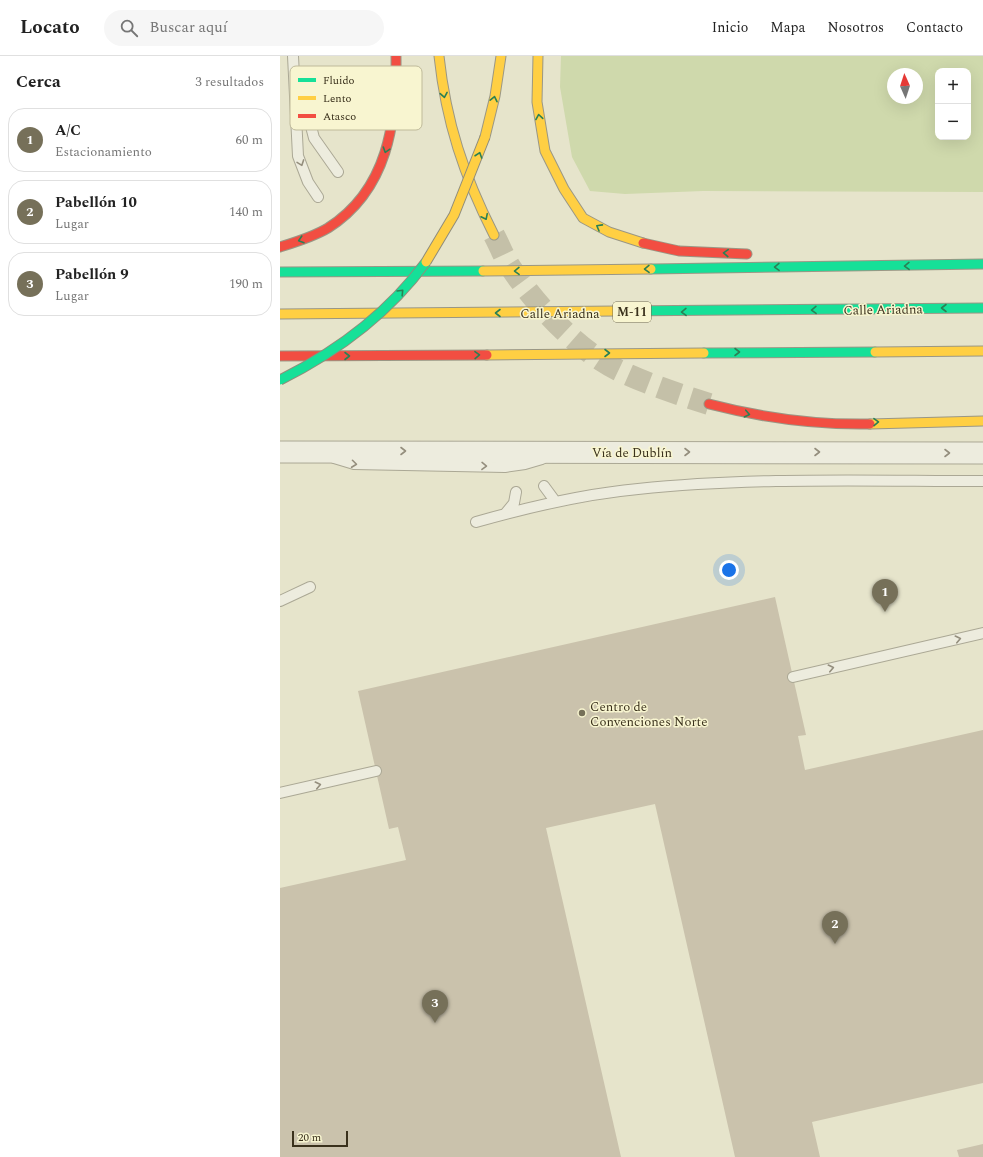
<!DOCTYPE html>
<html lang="es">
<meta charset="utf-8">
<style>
:root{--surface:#fff;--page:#f6f6f6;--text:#222;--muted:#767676;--line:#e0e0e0;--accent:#767059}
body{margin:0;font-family:Spectral,serif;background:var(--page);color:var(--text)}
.controls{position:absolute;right:12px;top:12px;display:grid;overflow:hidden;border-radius:8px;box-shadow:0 4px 16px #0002}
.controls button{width:36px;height:36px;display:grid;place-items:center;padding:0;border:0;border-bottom:1px solid var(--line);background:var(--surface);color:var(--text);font:20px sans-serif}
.compass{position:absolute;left:607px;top:12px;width:36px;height:36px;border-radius:50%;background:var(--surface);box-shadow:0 4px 16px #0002;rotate:357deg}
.scale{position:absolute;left:12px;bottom:10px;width:56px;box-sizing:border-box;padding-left:4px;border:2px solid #3a311c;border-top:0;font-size:11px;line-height:14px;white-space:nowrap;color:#3a311c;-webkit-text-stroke:3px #f8f5d0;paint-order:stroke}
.you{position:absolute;left:449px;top:514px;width:14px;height:14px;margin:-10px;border:3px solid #fff;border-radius:50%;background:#1a73e8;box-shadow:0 0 0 6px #1a73e833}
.badge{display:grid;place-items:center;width:26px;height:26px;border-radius:50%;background:var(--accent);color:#fff;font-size:13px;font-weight:700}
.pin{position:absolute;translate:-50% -33px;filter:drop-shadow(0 1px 2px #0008)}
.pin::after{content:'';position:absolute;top:21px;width:14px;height:12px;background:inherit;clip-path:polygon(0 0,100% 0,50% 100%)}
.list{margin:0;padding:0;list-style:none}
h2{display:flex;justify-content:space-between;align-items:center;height:52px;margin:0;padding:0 16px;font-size:17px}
h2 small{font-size:13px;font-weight:400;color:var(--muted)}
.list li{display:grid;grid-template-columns:26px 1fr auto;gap:12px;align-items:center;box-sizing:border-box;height:64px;margin:0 8px 8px;padding:0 8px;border:1px solid var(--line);border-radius:16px}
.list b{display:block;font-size:15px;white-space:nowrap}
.list p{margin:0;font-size:13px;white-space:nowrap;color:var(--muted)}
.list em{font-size:13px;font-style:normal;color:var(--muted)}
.icon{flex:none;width:22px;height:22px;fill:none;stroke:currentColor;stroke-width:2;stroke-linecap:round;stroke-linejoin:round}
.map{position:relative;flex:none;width:703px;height:1101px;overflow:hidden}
header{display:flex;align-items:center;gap:24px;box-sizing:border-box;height:56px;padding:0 20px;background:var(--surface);border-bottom:1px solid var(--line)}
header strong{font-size:19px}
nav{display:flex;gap:22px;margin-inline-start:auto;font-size:14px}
.search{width:280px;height:36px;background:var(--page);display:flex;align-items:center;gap:10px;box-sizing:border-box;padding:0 14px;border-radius:22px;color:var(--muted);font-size:15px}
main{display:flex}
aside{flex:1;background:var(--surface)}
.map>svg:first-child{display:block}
.pitch{fill:#cfd9ac;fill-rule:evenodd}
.building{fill:#cac2ac}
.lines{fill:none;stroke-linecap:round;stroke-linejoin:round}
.secondary-tunnel{stroke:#c4c0a8;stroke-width:22;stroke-dasharray:22 11;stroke-linecap:butt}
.lane-casing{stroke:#aba895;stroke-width:12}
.street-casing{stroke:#aba895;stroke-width:23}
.fast-casing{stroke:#9a9785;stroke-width:11}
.slow-casing{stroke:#9a9785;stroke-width:11}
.jam-casing{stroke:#9a9785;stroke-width:11}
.lane{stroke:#edecde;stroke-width:10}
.street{stroke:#edecde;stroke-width:21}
.fast{stroke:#16e098;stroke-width:9}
.slow{stroke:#ffcf43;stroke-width:9}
.jam{stroke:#f24e42;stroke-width:9}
.fast-bridge-casing{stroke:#908d7b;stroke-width:11;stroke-linecap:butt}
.slow-bridge-casing{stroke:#908d7b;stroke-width:11;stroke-linecap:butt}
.fast-bridge{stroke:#16e098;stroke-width:9}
.slow-bridge{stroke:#ffcf43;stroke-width:9}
.oneway{stroke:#2a8054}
.oneway2{stroke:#948e7d}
.poi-dot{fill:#767059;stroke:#f8f5d0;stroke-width:1.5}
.labels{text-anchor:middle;stroke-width:3;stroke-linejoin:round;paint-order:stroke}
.shield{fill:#f8f5d0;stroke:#736c52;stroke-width:1}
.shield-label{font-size:12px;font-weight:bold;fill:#3a311c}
.street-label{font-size:13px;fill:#3a311c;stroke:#f8f5d0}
.poi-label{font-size:13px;fill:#3a311c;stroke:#f8f5d0;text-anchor:start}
.key{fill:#f8f5d0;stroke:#bfba9a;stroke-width:1}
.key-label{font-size:11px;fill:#3a311c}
</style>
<header>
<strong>Locato</strong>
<div class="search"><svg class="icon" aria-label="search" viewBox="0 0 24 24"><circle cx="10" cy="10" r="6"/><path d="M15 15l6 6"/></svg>Buscar aquí</div>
<nav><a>Inicio</a><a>Mapa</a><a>Nosotros</a><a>Contacto</a></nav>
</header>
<main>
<aside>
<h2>Cerca<small>3 resultados</small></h2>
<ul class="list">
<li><span class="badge">1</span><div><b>A/C</b><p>Estacionamiento</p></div><em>60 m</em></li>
<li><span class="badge">2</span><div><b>Pabellón 10</b><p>Lugar</p></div><em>140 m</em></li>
<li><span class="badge">3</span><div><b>Pabellón 9</b><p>Lugar</p></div><em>190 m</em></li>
</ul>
</aside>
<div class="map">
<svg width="703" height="1101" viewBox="0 0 703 1101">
<rect width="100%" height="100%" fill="#e6e4cb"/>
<path class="pitch" d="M281,0H703V136L423,135L345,138L310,135L292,101L280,31ZM658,15H688V81H658ZM613,18H637V42H613Z"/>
<path class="building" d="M495,541L526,679L518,680L525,714L703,674V1027L532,1066L540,1101H455L375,748L266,772L341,1101H0V832L126,804L118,771L109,773L78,635Z
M703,1088V1101H679L677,1094Z"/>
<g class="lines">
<path class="secondary-tunnel" d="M214,179C220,190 224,202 231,212C256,249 297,294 338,314C367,328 398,338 429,348"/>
<g class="lane-casing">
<path id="lane" d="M13,0L18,100L28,126L38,141
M18,20L34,82L58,116
M54,402L74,408L225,411L245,408L262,403
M264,430L275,445
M225,458L234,447L236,436
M196,466C249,451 303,438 358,433C472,421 589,425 703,425
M0,545L30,531
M513,621L703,577
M0,737L96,715"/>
</g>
<g class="street-casing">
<path id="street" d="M0,396L703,397"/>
</g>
<g class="fast-casing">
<path id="fast" d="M371,213L703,208
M0,216L203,215
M337,255L703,252
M424,297L595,296"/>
</g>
<g class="slow-casing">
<path id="slow" d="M159,0C166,66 184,120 214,179
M258,0L257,46L265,95L284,133L303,162L329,176L363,187
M205,81L215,40L221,0
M203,215L371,213
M0,258L337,255
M595,296L703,295
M207,299L424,297
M590,368L703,365"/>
</g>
<g class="jam-casing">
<path id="jam" d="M363,187L399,195L467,198
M0,191C16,186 33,181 48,172C108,134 117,66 116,0
M0,300L207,299
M429,348C483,362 535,369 590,368"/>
</g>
<use href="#lane" class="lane"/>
<use href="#street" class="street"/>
<use href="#fast" class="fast"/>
<use href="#slow" class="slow"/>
<use href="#jam" class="jam"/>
<g class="fast-bridge-casing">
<path id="fast-bridge" d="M0,324C58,295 108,258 146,206"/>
</g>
<g class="slow-bridge-casing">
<path id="slow-bridge" d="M146,206L174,159L205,81"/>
</g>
<use href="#fast-bridge" class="fast-bridge"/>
<use href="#slow-bridge" class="slow-bridge"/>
</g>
<defs><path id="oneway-chevron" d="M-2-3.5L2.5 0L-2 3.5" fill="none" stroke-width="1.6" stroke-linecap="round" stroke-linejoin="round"/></defs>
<g class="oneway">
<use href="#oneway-chevron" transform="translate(164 39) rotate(80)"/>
<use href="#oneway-chevron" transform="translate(214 43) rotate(-78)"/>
<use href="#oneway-chevron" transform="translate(259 61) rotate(-99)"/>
<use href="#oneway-chevron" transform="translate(106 94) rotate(108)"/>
<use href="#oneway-chevron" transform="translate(199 99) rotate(-71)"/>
<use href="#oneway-chevron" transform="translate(205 161) rotate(64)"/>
<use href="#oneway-chevron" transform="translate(319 171) rotate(-151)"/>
<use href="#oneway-chevron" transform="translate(21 184) rotate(162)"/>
<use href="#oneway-chevron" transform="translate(446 197) rotate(-177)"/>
<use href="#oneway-chevron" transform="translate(627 210) rotate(179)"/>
<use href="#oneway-chevron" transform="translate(497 211) rotate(179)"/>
<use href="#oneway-chevron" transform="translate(367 213) rotate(179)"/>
<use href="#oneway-chevron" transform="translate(237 215) rotate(179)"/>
<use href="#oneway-chevron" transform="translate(121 236) rotate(-46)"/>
<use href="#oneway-chevron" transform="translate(664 252) rotate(180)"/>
<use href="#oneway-chevron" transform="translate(534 254) rotate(179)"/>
<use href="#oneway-chevron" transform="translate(404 256) rotate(179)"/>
<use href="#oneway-chevron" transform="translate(218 257) rotate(180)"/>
<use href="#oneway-chevron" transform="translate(457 296)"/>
<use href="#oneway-chevron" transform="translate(327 297)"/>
<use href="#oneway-chevron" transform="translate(197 299) rotate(-1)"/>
<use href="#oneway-chevron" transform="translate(67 300)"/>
<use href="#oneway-chevron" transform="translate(467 358) rotate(12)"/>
<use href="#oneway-chevron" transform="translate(596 366) rotate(-1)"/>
</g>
<g class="oneway2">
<use href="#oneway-chevron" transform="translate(21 107) rotate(70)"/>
<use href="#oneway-chevron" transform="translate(123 395)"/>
<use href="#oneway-chevron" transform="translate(407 396)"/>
<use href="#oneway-chevron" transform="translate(537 396)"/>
<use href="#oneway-chevron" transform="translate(667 397)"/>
<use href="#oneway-chevron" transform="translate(74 408) rotate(7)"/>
<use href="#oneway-chevron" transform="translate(204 410) rotate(1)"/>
<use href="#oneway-chevron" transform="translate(678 583) rotate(-13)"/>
<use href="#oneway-chevron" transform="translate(551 612) rotate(-13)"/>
<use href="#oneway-chevron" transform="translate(38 729) rotate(-13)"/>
</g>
<circle class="poi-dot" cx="302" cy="657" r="4"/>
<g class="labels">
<rect class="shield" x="333" y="246" width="38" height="20" rx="3"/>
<g class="shield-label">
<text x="352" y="260">M-11</text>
</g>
<g class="street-label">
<text transform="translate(603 253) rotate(-1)" y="5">Calle Ariadna</text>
<text x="280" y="262">Calle Ariadna</text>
<text x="352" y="401">Vía de Dublín</text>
</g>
<g class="poi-label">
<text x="310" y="655">Centro de<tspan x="310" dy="15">Convenciones Norte</tspan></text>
</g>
</g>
<rect x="10" y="10" width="132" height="64" rx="6" class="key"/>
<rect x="18" y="22" width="18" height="4" fill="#16e098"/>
<rect x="18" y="40" width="18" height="4" fill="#ffcf43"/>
<rect x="18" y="58" width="18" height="4" fill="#f24e42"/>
<g class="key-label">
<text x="43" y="28">Fluido</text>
<text x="43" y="46">Lento</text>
<text x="43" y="64">Atasco</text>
</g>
</svg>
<div class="controls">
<button>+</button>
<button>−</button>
</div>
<svg class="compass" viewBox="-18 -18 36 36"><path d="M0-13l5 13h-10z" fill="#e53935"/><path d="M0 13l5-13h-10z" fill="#767676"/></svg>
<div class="scale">20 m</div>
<div class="you"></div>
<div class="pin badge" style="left:605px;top:556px">1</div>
<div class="pin badge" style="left:555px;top:888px">2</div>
<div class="pin badge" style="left:155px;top:967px">3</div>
</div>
</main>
